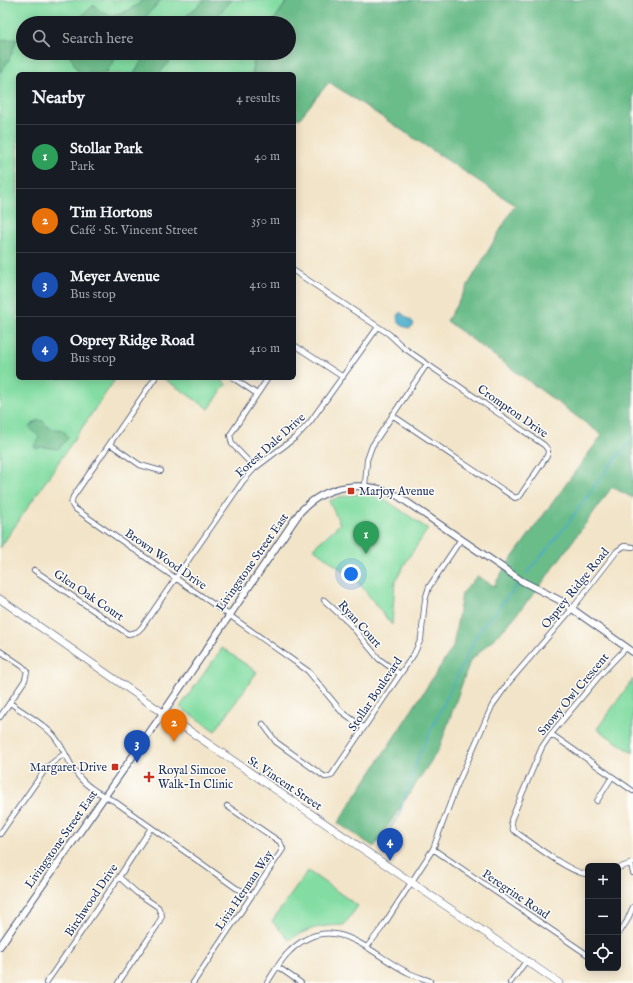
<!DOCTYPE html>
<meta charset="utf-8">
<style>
:root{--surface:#171b24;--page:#242831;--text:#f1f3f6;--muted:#9ea1a6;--line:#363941;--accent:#d93025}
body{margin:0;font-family:"IM FELL English",serif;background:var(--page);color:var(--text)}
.controls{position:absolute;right:12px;bottom:12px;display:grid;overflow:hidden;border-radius:6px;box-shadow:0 2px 10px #0003}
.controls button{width:36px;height:36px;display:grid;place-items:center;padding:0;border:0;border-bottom:1px solid var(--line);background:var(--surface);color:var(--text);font:20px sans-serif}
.you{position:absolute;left:351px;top:574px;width:14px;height:14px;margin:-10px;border:3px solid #fff;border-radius:50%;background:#1a73e8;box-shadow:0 0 0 6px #1a73e833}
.badge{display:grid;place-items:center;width:26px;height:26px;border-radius:50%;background:var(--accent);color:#fff;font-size:13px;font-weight:700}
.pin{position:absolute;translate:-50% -33px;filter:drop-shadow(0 1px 2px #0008)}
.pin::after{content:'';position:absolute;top:21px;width:14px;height:12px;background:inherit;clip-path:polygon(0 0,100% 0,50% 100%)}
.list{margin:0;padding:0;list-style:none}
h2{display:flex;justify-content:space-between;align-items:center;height:52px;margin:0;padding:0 16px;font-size:17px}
h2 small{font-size:13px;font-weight:400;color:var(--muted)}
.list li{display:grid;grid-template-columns:26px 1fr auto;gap:12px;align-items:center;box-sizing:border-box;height:64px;padding:0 16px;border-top:1px solid var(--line)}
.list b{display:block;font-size:15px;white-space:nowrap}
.list p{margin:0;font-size:13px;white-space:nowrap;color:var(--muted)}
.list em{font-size:13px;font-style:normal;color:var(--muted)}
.icon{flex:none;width:22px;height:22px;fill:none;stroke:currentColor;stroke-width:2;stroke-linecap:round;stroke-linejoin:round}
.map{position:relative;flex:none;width:633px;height:983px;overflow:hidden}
.search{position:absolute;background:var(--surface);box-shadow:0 2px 10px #0003;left:16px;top:16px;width:280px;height:44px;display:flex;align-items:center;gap:10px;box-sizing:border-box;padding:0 14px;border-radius:22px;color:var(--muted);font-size:15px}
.panel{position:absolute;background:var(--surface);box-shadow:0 2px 10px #0003;left:16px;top:72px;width:280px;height:308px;border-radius:6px}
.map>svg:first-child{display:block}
.green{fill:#83dda3;stroke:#4f8680}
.forest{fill:#6abc89;stroke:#427674}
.water{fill:#4caecb;stroke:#346e94}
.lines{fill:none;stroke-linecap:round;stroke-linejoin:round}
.stream{stroke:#4caecb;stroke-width:1.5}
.minor-casing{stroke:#3b4a6e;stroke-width:6}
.tertiary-casing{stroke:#3b4a6e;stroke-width:8}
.secondary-casing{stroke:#3b4a6e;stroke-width:8}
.minor{stroke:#fff;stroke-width:4.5}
.tertiary{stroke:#fff;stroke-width:6}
.secondary{stroke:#fff;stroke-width:7}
.poi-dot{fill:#c8321e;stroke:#fdfcf7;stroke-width:1.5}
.labels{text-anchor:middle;stroke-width:3;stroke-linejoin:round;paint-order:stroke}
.street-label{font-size:12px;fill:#1b2f5e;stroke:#fdfcf7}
.poi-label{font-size:12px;fill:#1b2f5e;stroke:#fdfcf7;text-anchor:start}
</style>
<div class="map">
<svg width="633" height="983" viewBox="0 0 633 983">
<rect width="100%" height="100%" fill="#fdfcf7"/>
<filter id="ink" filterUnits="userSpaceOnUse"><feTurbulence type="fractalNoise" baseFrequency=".025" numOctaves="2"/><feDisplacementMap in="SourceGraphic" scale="8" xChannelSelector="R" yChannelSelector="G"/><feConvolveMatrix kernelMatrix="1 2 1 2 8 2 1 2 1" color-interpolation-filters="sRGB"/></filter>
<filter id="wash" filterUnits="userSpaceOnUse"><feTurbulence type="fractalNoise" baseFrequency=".012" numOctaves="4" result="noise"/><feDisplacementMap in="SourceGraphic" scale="16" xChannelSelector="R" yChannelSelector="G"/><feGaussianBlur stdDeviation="0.9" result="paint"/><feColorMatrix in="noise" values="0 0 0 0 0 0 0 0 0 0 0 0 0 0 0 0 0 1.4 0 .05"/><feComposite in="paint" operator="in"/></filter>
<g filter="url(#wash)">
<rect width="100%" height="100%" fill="#f2e4c8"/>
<path class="green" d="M0,0H288L272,23H23V53H254L253,74H18V378H116L0,548Z
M163,378H218L226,384L209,409Z
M365,493L386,500L428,529L407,560L395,582L392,625L358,582L313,548L340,524L329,501L339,497Z
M222,648L257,672L215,731L180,707Z
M633,679V753L597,729Z
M308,871L358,906L344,925C320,926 310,927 289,940L272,921Z"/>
<path class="forest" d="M144,0H161L140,23H74L94,5C112,25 126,12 144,0Z
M205,0H232L211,23H178Z
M288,0H633V498L612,487L537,590L506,627L470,661L439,749L374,847L338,823L453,647L462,594L477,576L494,586L504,569L602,435L447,321L515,205L329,82L299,119L294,116V74H253L254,53H289V23H272Z
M17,39L9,60L0,73V40Z
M69,53H119L105,74H81L77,70Z
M146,53H176L159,74H134Z
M38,420L43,421C52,436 62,422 68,438L58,449L44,447L36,448L34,447L39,437L29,427Z"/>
<path class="water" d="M400,312L413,322L414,325L410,328C403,327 399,325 397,318Z"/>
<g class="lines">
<path class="stream" d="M527,573L567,525L600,478L633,438
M386,834L399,815L418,757L479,631L520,582"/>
</g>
</g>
<g filter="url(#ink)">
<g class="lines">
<g class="minor-casing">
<path id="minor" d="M294,271L389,334L404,348L544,445C548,449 549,451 547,456L520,496L515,498L392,415
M294,345L343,377
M155,378L73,497C71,502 71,504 74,508L229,615L308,671L341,711L364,728
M233,378L257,394
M110,444L140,465L161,471
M255,468L232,444L230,435L268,378
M365,486L367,460L372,446L427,364
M34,570L128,634L137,632L142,627L243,481L255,468L296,437L310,422L378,327
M324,600L350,624L379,659L400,674
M0,651L22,666L27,671L25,680L0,717
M10,703C24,713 43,723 54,736C64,748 68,762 77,774C85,786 101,795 114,801L236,888L252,895
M263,724L276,742L325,777L331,776L414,654L421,639L425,600L429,587L461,539
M551,734L633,791
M597,801L612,777
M0,834L47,767L65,753
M433,849L588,955
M631,864L633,873
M618,868L633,863
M588,874C572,875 528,840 513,830L511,820L542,747L551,734L601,674L626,648
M618,935L627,921L633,907
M367,947L381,929L433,849L455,790L492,706L509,682L572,609L617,551L624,546L633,547
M278,967L301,983
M46,983L119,877L151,828
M118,983L157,926L162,916L158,907L137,893L119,877
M193,983L283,849L280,842L227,806
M267,983C274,972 281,959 290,951C333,909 369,953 407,972C414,976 423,978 430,981
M510,983L527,960"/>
</g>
<g class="tertiary-casing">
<path id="tertiary" d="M0,946L163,713L300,512C326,484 364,479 398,496L522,581L561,601L633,652"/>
</g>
<g class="secondary-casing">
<path id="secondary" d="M0,599L156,708L559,983"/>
</g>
<use href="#minor" class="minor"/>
<use href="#tertiary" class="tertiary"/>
<use href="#secondary" class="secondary"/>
</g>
</g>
<g class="poi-dot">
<rect x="347" y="487" width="8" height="8" rx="2"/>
<rect x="111" y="763" width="8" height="8" rx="2"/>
<path d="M147 771h4v4h4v4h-4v4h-4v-4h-4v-4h4z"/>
</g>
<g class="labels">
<g class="street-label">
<text transform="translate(513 411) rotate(35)" y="4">Crompton Drive</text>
<text transform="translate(270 445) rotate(-42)" y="4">Forest Dale Drive</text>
<text transform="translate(166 559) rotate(35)" y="4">Brown Wood Drive</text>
<text transform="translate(252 562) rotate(-55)" y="4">Livingstone Street East</text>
<text transform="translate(575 588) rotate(-51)" y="4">Osprey Ridge Road</text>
<text transform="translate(89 595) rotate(34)" y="4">Glen Oak Court</text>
<text transform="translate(360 624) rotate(48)" y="4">Ryan Court</text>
<text transform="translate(375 694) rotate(-56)" y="4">Stollar Boulevard</text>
<text transform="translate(573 694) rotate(-50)" y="4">Snowy Owl Crescent</text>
<text transform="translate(285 783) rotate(34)" y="4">St. Vincent Street</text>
<text transform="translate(61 839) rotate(-55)" y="4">Livingstone Street East</text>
<text transform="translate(244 890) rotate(-56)" y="4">Livia Herman Way</text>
<text transform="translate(516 894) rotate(34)" y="4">Peregrine Road</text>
<text transform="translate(91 900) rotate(-56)" y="4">Birchwood Drive</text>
</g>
<g class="poi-label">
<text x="359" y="495">Marjoy Avenue</text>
<text x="107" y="771" text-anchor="end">Margaret Drive</text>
<text x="158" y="774">Royal Simcoe<tspan x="158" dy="14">Walk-In Clinic</tspan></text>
</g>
</g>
</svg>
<div class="controls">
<button>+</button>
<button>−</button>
<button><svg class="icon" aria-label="locate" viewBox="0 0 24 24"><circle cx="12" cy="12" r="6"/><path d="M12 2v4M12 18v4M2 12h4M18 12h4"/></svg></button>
</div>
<div class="you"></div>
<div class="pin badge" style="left:366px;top:554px;background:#2e9e5b">1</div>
<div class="pin badge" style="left:174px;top:742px;background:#e8710a">2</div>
<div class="pin badge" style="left:137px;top:763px;background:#1a4fb4">3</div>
<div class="pin badge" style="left:390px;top:861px;background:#1a4fb4">4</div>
<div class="search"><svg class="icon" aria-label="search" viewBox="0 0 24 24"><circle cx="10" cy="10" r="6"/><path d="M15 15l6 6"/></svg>Search here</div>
<section class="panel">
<h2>Nearby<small>4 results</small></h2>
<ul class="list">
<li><span class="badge" style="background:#2e9e5b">1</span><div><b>Stollar Park</b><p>Park</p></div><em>40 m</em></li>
<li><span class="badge" style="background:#e8710a">2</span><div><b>Tim Hortons</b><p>Café · St. Vincent Street</p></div><em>350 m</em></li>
<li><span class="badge" style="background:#1a4fb4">3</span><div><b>Meyer Avenue</b><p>Bus stop</p></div><em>410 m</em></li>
<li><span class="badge" style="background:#1a4fb4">4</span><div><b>Osprey Ridge Road</b><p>Bus stop</p></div><em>410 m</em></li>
</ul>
</section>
</div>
